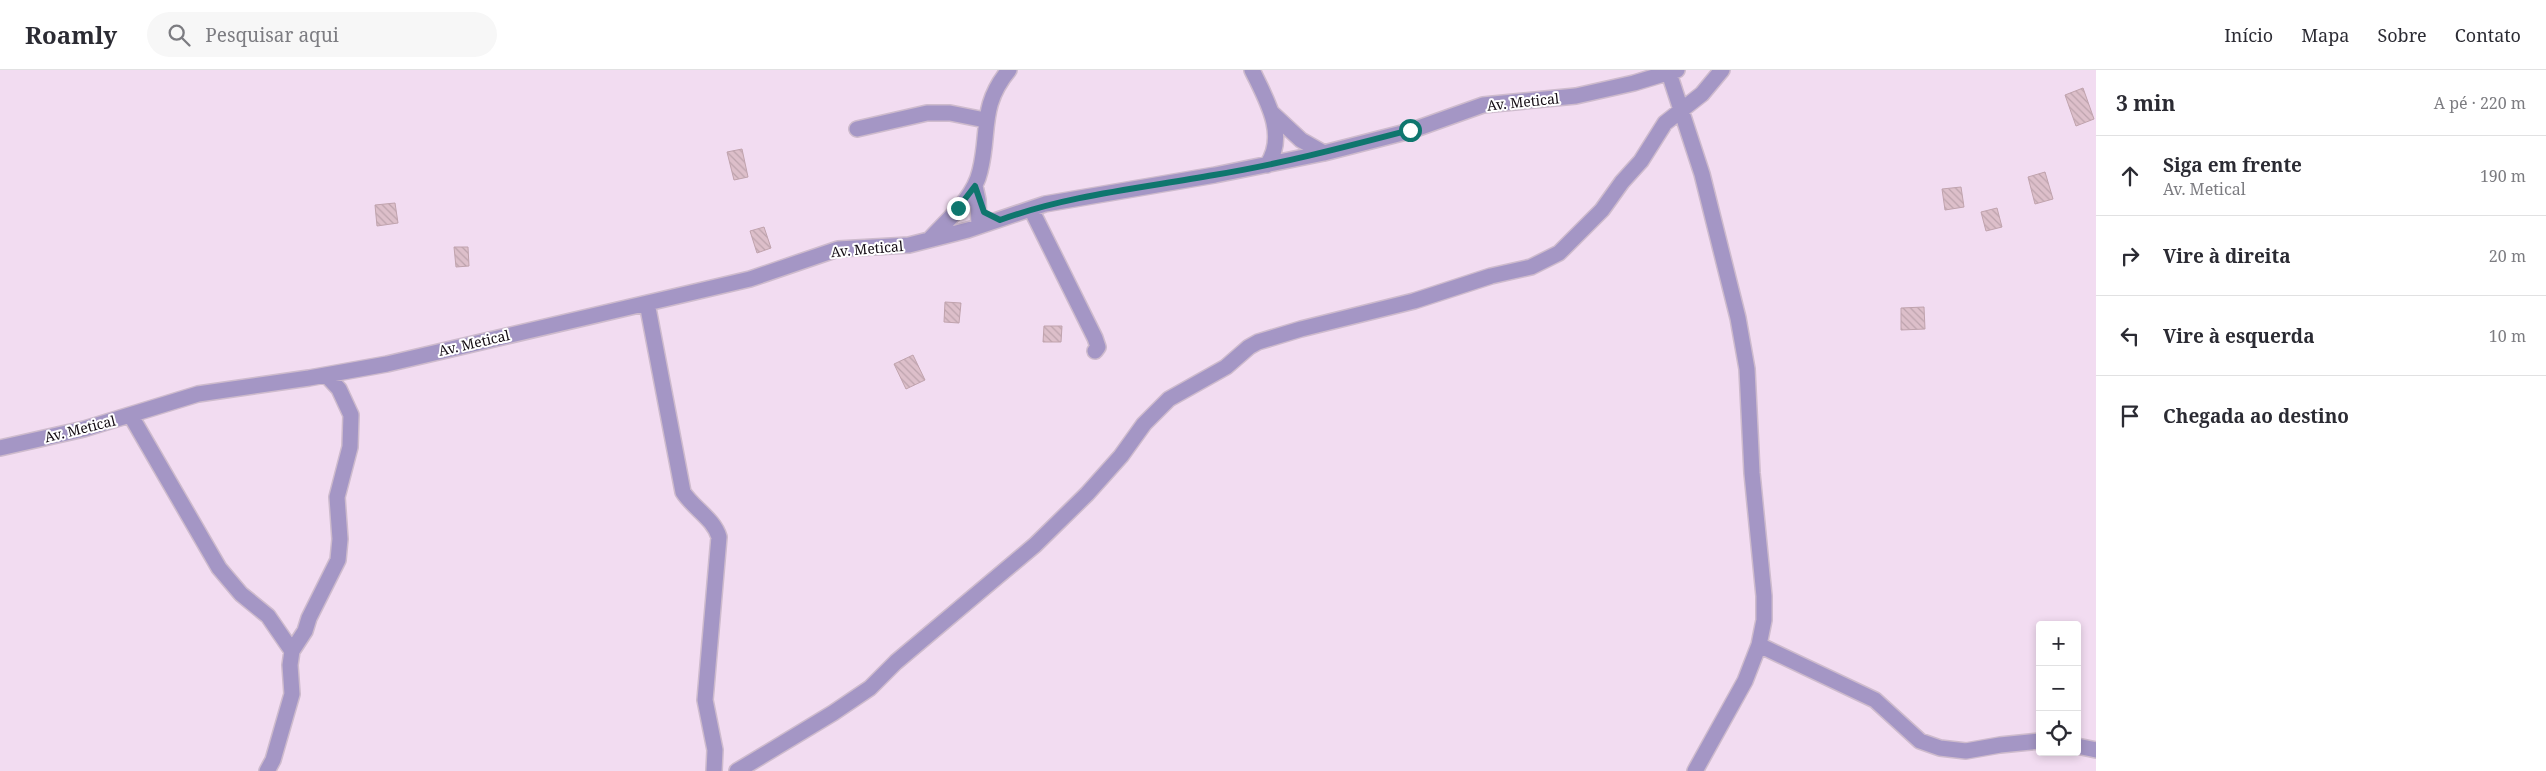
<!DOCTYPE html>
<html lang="pt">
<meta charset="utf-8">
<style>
:root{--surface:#fff;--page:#f7f7f7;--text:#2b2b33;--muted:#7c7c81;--line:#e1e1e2}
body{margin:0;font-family:"Noto Serif",serif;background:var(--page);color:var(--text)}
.controls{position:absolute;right:15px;bottom:15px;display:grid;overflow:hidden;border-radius:5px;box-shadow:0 2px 8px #0003}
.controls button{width:45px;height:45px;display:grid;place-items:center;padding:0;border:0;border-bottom:1px solid var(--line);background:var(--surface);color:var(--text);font:25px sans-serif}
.stop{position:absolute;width:15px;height:15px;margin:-11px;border:4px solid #0f766e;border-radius:50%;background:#fff}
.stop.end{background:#0f766e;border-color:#fff;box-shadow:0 1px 5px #0008}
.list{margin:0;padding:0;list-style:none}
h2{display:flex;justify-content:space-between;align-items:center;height:65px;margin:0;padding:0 20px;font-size:21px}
h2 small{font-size:16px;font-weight:400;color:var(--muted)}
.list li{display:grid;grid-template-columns:32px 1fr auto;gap:15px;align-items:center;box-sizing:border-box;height:80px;padding:0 20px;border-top:1px solid var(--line)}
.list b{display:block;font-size:19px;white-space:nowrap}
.list p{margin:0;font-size:16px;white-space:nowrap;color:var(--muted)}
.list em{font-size:16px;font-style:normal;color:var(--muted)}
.icon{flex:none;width:28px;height:28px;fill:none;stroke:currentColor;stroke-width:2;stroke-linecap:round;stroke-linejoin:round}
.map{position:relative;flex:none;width:2096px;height:701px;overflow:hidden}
header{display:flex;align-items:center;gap:30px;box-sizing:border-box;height:70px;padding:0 25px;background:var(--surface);border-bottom:1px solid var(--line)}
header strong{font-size:24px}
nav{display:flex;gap:28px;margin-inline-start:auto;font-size:18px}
.search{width:350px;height:45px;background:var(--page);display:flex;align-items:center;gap:12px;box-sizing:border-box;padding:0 18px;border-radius:28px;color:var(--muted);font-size:19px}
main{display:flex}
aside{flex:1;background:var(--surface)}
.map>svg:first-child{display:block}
.building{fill:url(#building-back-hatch);stroke:#c0a3ad}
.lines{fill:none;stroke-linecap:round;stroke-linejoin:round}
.minor-casing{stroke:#cebbcd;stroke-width:18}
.minor{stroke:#a496c5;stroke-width:15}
.route{stroke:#0f766e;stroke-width:6}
.labels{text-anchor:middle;stroke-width:4;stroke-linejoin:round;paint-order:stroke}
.street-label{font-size:14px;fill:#130c13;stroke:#fff}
</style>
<header>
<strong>Roamly</strong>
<div class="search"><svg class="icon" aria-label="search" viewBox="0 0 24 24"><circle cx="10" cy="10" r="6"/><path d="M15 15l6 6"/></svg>Pesquisar aqui</div>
<nav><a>Início</a><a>Mapa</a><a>Sobre</a><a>Contato</a></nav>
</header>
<main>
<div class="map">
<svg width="2096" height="701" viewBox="0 0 2096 701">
<defs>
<pattern id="building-back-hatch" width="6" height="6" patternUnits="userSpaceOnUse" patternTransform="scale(1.25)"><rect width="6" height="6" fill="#ddbfca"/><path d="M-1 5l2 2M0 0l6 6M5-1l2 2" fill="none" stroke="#bda3ad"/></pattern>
</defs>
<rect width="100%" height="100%" fill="#f2dcf1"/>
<path class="building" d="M2083,18L2094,49L2076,56L2065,25Z
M742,79L748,107L734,110L727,82Z
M2045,102L2053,129L2035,134L2028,107Z
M1961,117L1964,137L1945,140L1942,119Z
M395,133L398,153L377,156L375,135Z
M1997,138L2002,157L1986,161L1981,142Z
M764,157L771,178L757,183L750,161Z
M454,177H468L469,196L456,197Z
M945,232L961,233L959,253L944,252Z
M1924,237L1925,259L1901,260V238Z
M1044,256H1062L1061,272H1043Z
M913,285L925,310L906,319L894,294Z"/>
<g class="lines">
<g class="minor-casing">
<path id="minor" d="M1252,0C1266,29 1288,65 1267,95
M1668,0L1702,104L1738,248L1747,299L1752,403L1764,526V550L1759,575L1745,611L1695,701
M1272,43L1301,70L1324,83
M857,59L927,43H950L985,50
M975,116L978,130L979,156
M1031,139L1095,268L1098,277L1095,281
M930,169C948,149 974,128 980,101C990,62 979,36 1009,0
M647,233L683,422C693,438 714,449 719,467L705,630L715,680L714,701
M131,346L219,498L241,524L268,546L292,581
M0,378L84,359L198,324L309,308L387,294L750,209L838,179L909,175L968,160L1045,134L1215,105L1324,83L1410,61L1483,35L1576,26L1634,13L1677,0
M1759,575L1875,630L1920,671L1940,678L1966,681L2000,675L2040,671
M2077,676L2096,680
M267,701L273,690L292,624L290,595L292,581L305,561L309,548L338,490L340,469L337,427L350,377L351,345L339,319L327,306
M737,701L833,643L870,618L896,592L1035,475L1087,424L1121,386L1144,354L1169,329L1226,297L1249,277L1258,272L1301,259L1414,231L1491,206L1531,197L1559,183L1602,140L1622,112L1641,91L1665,53L1702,24L1722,0"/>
</g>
<use href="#minor" class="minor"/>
</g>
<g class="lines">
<path class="route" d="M958,138L975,116L984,142L1000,150C1069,125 1142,118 1214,105C1281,94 1345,77 1410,60"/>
</g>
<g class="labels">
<g class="street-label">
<text transform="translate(1523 32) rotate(-6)" y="5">Av. Metical</text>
<text transform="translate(867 179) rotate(-5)" y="5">Av. Metical</text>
<text transform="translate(474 273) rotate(-13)" y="5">Av. Metical</text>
<text transform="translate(80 359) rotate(-14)" y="5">Av. Metical</text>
</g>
</g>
</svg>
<div class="controls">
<button>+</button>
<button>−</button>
<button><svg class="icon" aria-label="locate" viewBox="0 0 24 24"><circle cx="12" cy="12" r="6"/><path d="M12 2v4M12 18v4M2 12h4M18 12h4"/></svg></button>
</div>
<div class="stop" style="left:1410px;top:60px"></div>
<div class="stop end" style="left:958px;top:138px"></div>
</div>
<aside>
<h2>3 min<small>A pé · 220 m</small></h2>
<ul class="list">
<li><svg class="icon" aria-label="ahead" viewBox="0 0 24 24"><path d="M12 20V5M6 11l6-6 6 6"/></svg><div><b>Siga em frente</b><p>Av. Metical</p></div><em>190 m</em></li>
<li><svg class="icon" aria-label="right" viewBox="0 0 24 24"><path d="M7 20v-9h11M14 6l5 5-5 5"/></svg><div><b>Vire à direita</b></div><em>20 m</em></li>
<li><svg class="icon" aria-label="left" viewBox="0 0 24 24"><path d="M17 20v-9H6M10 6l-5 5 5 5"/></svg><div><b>Vire à esquerda</b></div><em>10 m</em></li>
<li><svg class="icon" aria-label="arrive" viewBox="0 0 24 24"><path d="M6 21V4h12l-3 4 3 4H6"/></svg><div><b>Chegada ao destino</b></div></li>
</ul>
</aside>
</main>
